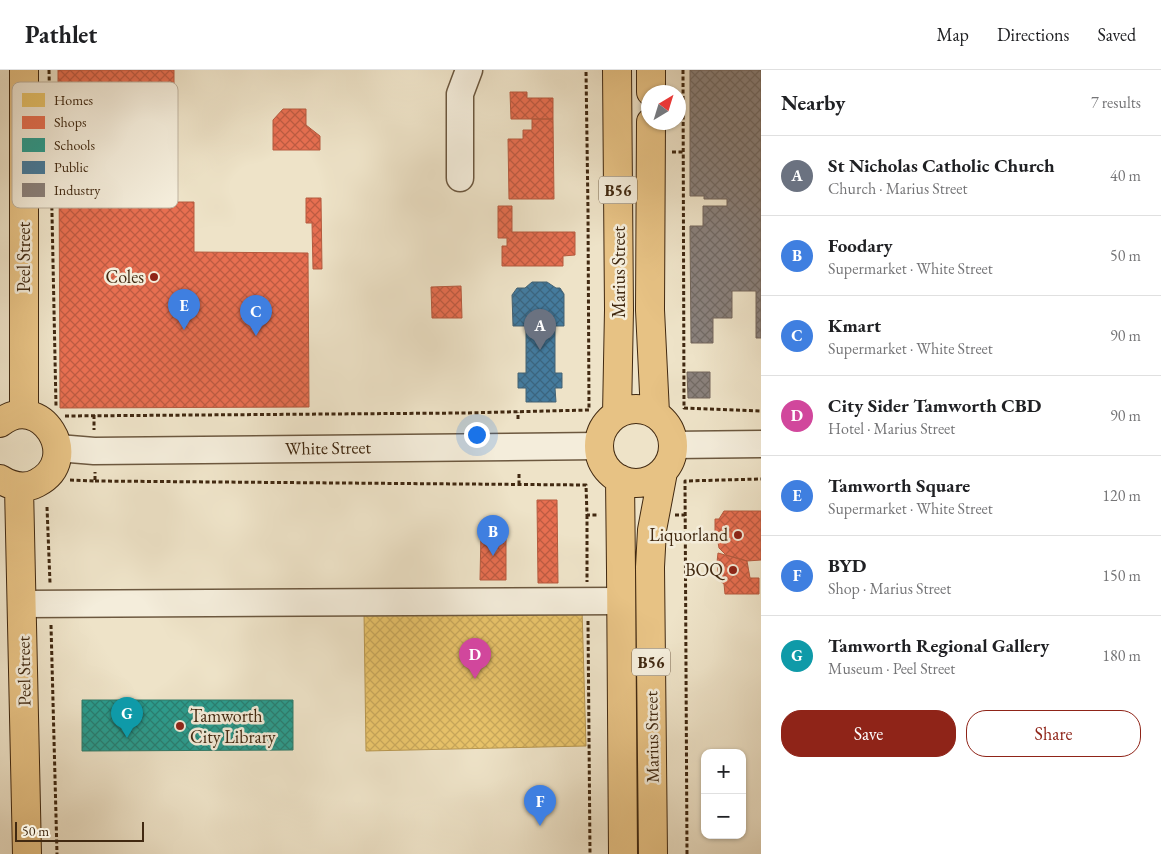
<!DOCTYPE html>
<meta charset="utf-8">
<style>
:root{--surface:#fff;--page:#f6f6f6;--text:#202124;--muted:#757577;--line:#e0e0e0;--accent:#8f2418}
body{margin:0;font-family:"EB Garamond",serif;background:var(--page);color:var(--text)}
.controls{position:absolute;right:15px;bottom:15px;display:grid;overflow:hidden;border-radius:10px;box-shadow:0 1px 4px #0004}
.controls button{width:45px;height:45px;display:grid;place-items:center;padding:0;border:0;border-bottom:1px solid var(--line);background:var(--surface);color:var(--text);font:25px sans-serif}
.compass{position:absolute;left:641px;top:15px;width:45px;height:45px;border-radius:50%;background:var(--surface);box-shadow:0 1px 4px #0004;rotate:38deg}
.scale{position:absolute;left:15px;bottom:12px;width:129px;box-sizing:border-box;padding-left:5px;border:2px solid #412911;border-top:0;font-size:14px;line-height:18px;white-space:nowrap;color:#412911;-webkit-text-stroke:4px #f4eddb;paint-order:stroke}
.you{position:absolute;left:476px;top:364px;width:18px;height:18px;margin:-12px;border:4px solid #fff;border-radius:50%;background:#1a73e8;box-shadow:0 0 0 8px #1a73e833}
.badge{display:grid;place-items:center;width:32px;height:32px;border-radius:50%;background:var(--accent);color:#fff;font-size:16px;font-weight:700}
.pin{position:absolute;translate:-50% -41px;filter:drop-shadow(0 1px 2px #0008)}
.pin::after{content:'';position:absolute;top:26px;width:18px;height:15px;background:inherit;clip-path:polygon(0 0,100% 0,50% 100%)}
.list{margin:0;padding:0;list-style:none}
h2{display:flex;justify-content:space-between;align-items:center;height:65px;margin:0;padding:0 20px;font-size:21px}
h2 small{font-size:16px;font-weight:400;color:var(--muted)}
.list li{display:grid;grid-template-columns:32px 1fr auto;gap:15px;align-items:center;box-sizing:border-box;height:80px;padding:0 20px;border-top:1px solid var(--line)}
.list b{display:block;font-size:19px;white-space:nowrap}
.list p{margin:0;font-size:16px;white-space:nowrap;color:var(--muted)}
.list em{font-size:16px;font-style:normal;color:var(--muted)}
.actions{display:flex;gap:10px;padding:15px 20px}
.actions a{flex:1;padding:11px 0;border:1px solid var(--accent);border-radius:20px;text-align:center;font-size:18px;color:var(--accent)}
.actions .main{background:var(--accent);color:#fff}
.map{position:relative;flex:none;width:761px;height:784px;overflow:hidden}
header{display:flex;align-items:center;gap:30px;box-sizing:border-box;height:70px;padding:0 25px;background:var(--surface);border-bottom:1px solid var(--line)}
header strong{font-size:24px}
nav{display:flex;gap:28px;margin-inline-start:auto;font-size:18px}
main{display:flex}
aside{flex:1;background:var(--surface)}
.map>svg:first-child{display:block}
.homes{fill:url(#homes-cross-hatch);stroke:#b7964f}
.shops{fill:url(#shops-cross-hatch);stroke:#b55a3e}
.schools{fill:url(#schools-cross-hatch);stroke:#317a69}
.public{fill:url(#public-cross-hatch);stroke:#446273}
.industry{fill:url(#industry-cross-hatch);stroke:#74675c}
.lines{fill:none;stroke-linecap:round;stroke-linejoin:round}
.minor-casing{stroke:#6c583f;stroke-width:29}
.major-casing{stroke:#412911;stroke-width:30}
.path{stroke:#412911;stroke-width:3;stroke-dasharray:4 2.5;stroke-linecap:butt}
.minor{stroke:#f4eddb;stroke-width:26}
.major{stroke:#e7c284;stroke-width:28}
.poi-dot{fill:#8f2418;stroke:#f4eddb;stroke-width:2}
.labels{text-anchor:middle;stroke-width:5;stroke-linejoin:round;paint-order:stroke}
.shield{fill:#f4eddb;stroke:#77644e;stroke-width:1}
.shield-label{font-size:16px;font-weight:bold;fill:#412911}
.street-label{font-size:18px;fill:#412911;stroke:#f4eddb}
.poi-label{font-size:18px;fill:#412911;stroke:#f4eddb;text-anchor:end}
.key{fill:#f4eddb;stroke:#beb29e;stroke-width:1}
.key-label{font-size:14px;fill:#412911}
</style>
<header>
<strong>Pathlet</strong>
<nav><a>Map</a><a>Directions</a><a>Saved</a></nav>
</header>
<main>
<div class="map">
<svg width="761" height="784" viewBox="0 0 761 784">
<defs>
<pattern id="homes-cross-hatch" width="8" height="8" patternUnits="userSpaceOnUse" patternTransform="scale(1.25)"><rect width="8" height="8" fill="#e9c46a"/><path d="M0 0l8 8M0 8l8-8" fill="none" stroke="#c9a85b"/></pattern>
<pattern id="shops-cross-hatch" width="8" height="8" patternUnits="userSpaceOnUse" patternTransform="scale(1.25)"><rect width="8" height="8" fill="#e76f51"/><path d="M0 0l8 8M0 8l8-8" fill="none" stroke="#bd5b42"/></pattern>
<pattern id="schools-cross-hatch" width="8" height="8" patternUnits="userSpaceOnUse" patternTransform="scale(1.25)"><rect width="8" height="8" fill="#2a9d8f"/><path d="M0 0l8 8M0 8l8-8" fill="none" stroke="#268073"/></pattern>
<pattern id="public-cross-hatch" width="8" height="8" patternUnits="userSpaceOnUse" patternTransform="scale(1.25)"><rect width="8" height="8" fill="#457b9d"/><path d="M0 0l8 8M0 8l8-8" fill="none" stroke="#3b657f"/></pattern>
<pattern id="industry-cross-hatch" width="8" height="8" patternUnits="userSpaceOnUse" patternTransform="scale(1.25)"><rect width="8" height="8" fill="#8a817c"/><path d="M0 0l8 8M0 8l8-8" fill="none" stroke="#726a64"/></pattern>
</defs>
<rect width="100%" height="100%" fill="#eee3c8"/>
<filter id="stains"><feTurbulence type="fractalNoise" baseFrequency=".004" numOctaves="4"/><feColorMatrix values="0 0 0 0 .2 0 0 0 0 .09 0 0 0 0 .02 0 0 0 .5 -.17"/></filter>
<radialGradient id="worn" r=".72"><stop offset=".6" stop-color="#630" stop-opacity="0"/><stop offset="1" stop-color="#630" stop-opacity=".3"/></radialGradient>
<path class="homes" d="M582,539L586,676L366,681L364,542Z"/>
<path class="shops" d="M58,0H174V28H58Z
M510,22H527V28H553V49H511Z
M283,39H306V55L320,66V80H273V50Z
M532,49H553L554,129H509L508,69H523V60H532Z
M59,85H153V132H194V182L308,183L309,337L60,338Z
M306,128H321L322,199H313L312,153H306Z
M498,136H512V162H575V185L563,186V196H502V176H507V168H498Z
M461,216L462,248H432L431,217Z
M537,430H557L558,513H538Z
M724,441H761V490L747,491L726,485L719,478L717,466L715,464V449H719Z
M481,462L506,463V510H480Z
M718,483L747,491L750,508H759V524H725L724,514L719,510L717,492Z"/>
<path class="schools" d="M82,630H293V680L82,681Z"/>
<path class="public" d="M532,212H547L556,218H560L564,224V256H555V303H562V318H555L556,332H526V318H518V303H526V256H513L512,225L517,218H525Z"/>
<path class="industry" d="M690,0H761V268H756V221H732V248H713V273H691L690,156H703V136H727V129H704V126H690Z
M687,302H710V328H688Z"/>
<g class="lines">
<g class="minor-casing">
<path id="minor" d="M460,108V24L469,0
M673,375L761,374
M58,378L94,381L599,376
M23,534L622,531"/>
</g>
<g class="major-casing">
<path id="major" d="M24,0V344
M651,22V0
M651,52L650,240L655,343
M599 376a37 37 0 1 1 74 0a37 37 0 1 1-74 0Z
M617,344L619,240L617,0
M0,353C40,320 84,389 37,413C24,420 11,416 0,409
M620,409L621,500L623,784
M19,417L27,784
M653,784L650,497L652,460L663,402"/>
</g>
<path class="path" d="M49,0L56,336
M683,0L684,338L761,341
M672,82H683
M94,345V360
M65,346L463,343L589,340L588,141L586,0
M518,349V342
M519,404V414
M70,410L95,411V402
M95,411L586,415L587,445H599
M47,437L50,513
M587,445V512
M675,445H685
M588,551L590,784
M51,555L57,784
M687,784L685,411L761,409"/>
<use href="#minor" class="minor"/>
<use href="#major" class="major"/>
</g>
<g class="poi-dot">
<circle cx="154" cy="207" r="5"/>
<circle cx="738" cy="465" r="5"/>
<circle cx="733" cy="500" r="5"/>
<circle cx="180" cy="656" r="5"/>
</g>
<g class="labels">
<g class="shield">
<rect x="599" y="106.5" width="38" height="27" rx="4"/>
<rect x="632" y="578.5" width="38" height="27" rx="4"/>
</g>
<g class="shield-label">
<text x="618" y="126">B56</text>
<text x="651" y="598">B56</text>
</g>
<g class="street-label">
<text transform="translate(24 187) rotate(-90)" y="6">Peel Street</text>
<text transform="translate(619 202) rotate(-90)" y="6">Marius Street</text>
<text transform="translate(328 378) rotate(-1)" y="6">White Street</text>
<text transform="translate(24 601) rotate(-91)" y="6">Peel Street</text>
<text transform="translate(652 667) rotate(-91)" y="6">Marius Street</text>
</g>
<g class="poi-label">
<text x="144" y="213">Coles</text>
<text x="728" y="471">Liquorland</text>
<text x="723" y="506">BOQ</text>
<text x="190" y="652" text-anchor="start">Tamworth<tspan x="190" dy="21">City Library</tspan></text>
</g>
</g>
<rect x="12" y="12" width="166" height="126" rx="8" class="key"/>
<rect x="22" y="23" width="23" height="14" fill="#e9c46a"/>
<rect x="22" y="46" width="23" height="13" fill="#e76f51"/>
<rect x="22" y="68" width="23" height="14" fill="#2a9d8f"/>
<rect x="22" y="91" width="23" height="13" fill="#457b9d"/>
<rect x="22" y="113" width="23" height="14" fill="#8a817c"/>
<g class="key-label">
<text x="54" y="35">Homes</text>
<text x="54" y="57">Shops</text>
<text x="54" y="80">Schools</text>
<text x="54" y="102">Public</text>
<text x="54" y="125">Industry</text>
</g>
<rect width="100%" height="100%" filter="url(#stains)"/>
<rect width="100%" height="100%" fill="url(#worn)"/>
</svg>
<div class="controls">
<button>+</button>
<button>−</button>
</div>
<svg class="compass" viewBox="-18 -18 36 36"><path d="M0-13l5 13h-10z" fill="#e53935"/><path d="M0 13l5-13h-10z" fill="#757577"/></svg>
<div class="scale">50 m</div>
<div class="you"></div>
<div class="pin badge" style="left:540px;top:280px;background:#6b7280">A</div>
<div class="pin badge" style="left:493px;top:486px;background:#3f7fe0">B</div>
<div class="pin badge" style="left:256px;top:266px;background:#3f7fe0">C</div>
<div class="pin badge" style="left:475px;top:609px;background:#d1479c">D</div>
<div class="pin badge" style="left:184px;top:260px;background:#3f7fe0">E</div>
<div class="pin badge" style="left:540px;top:756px;background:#3f7fe0">F</div>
<div class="pin badge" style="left:127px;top:668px;background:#0f9aa8">G</div>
</div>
<aside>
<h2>Nearby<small>7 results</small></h2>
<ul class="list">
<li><span class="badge" style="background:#6b7280">A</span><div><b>St Nicholas Catholic Church</b><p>Church · Marius Street</p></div><em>40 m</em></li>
<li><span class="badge" style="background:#3f7fe0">B</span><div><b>Foodary</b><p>Supermarket · White Street</p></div><em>50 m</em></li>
<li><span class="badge" style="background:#3f7fe0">C</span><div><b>Kmart</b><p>Supermarket · White Street</p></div><em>90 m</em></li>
<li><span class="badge" style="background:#d1479c">D</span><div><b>City Sider Tamworth CBD</b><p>Hotel · Marius Street</p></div><em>90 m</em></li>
<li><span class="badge" style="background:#3f7fe0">E</span><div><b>Tamworth Square</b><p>Supermarket · White Street</p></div><em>120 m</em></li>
<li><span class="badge" style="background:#3f7fe0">F</span><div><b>BYD</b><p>Shop · Marius Street</p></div><em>150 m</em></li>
<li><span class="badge" style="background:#0f9aa8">G</span><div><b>Tamworth Regional Gallery</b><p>Museum · Peel Street</p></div><em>180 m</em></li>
</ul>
<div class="actions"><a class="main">Save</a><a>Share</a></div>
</aside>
</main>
